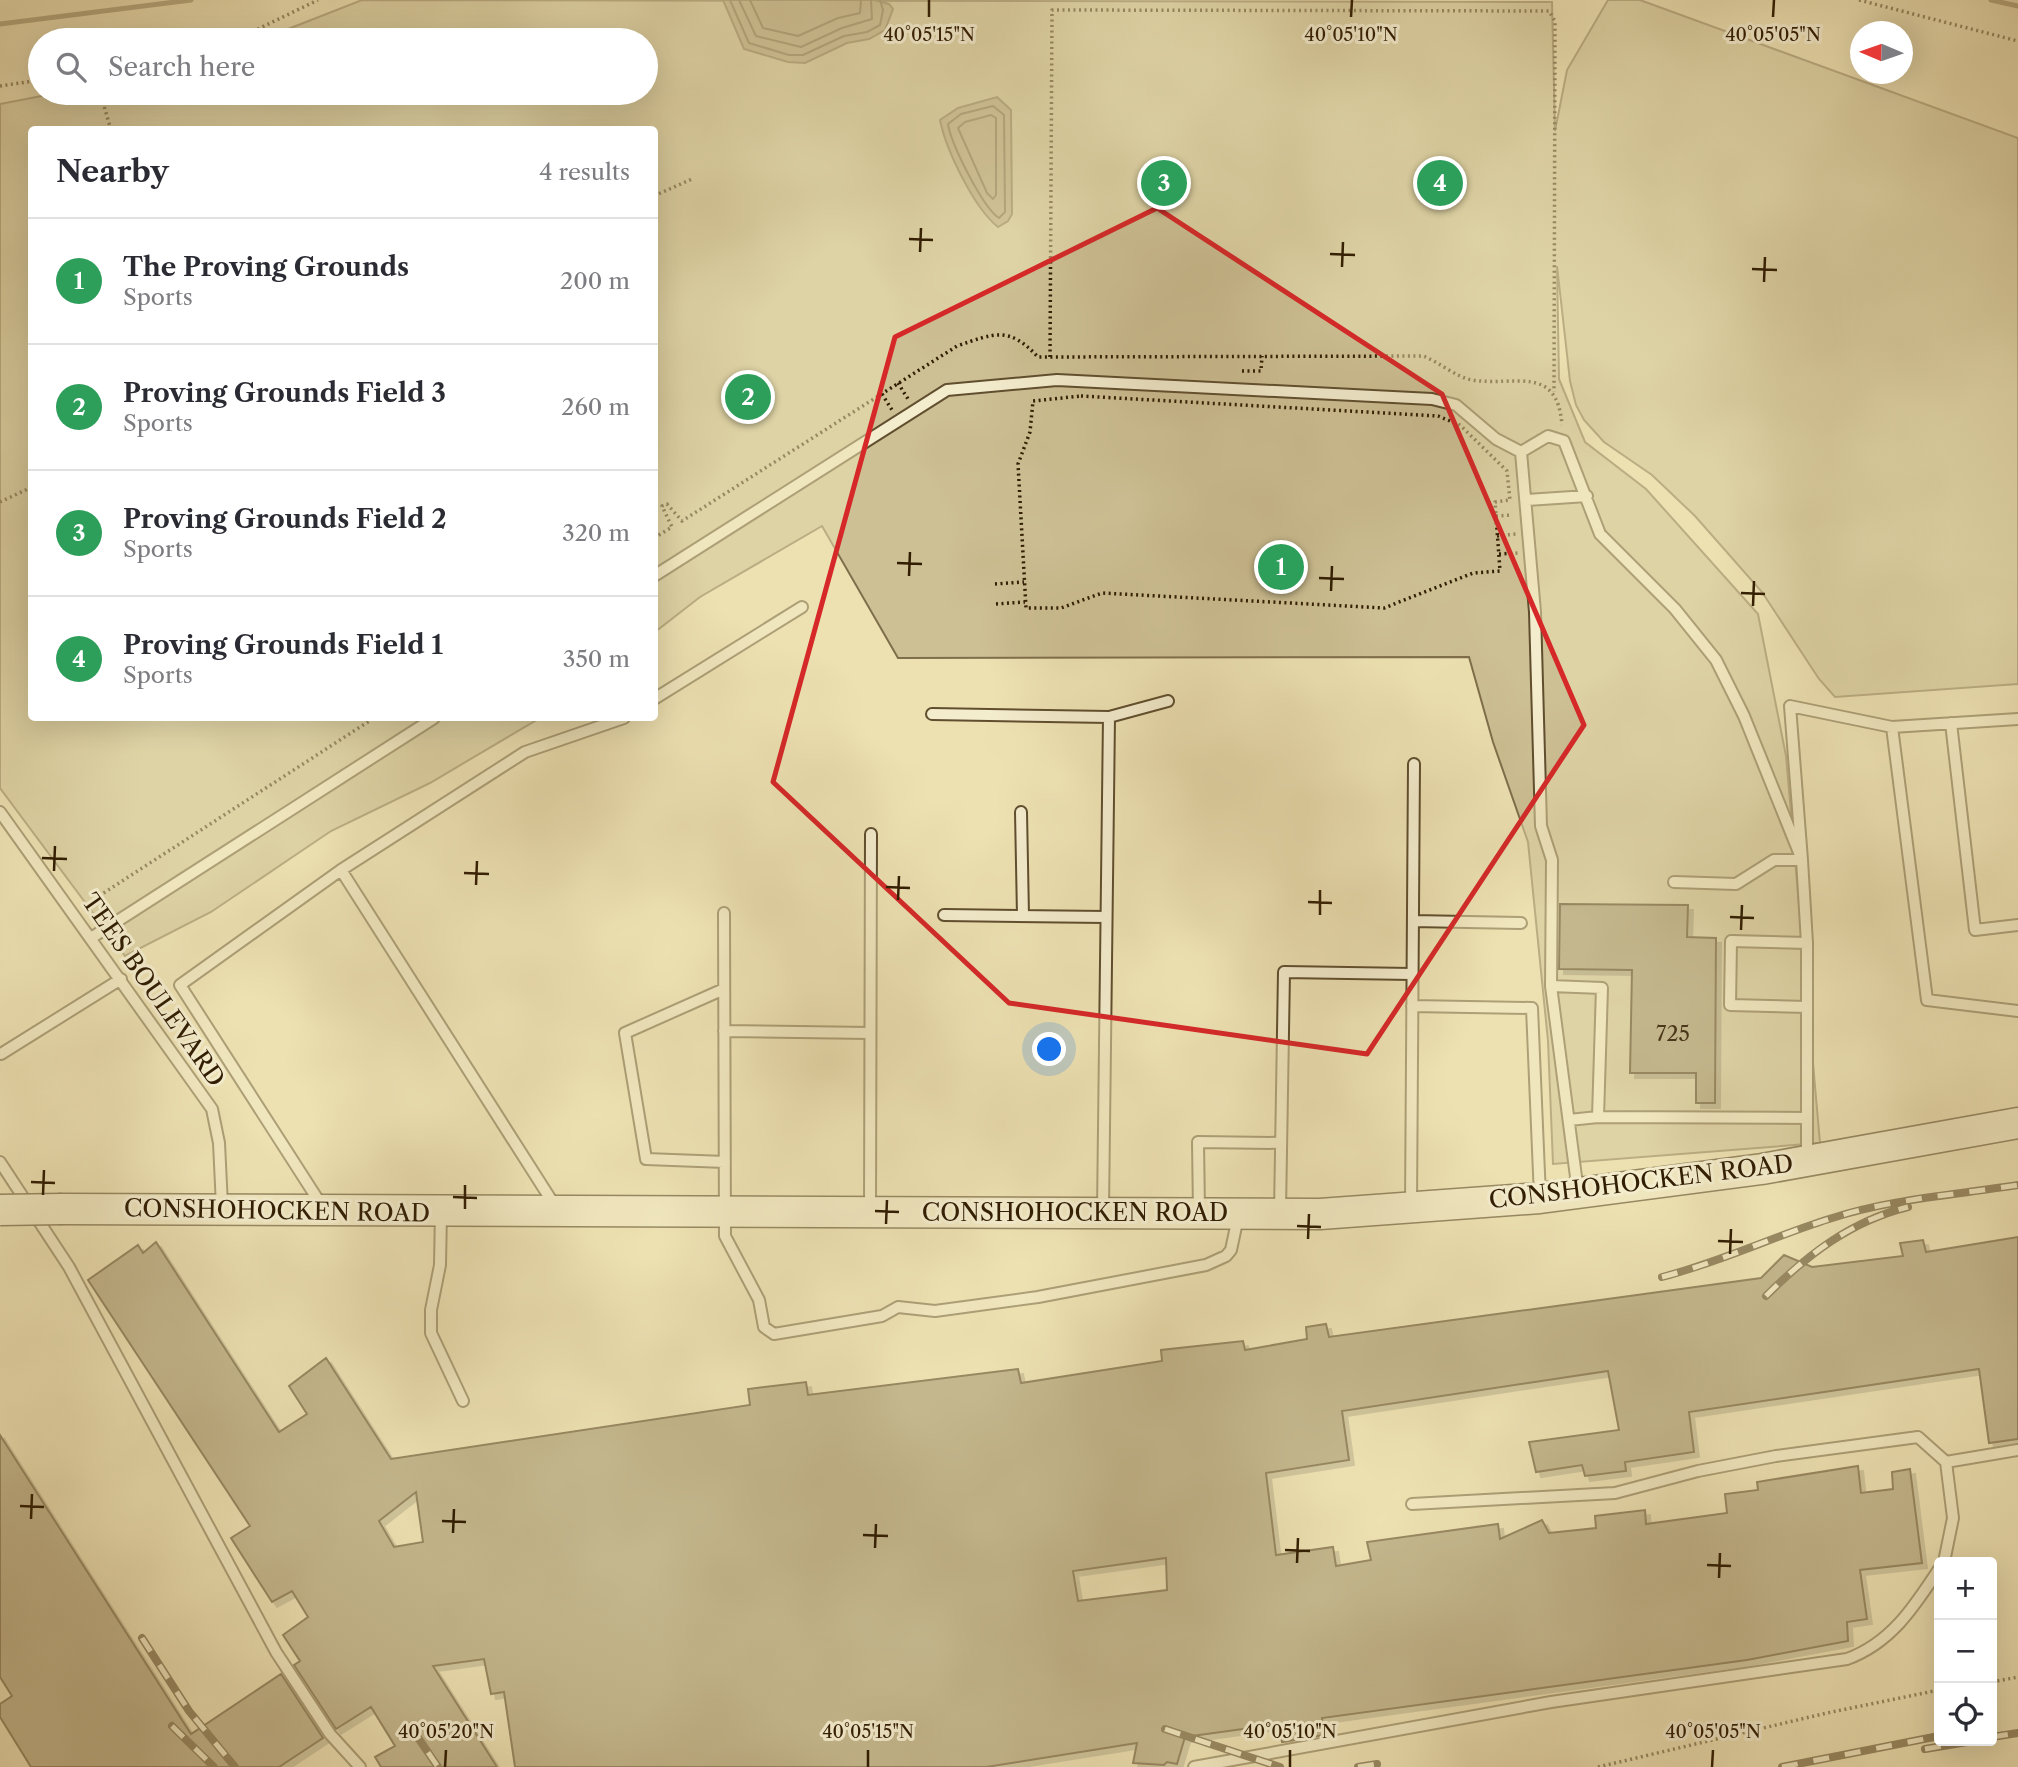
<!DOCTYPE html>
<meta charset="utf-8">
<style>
:root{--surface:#fff;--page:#f7f7f7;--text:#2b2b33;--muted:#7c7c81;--line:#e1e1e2;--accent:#8f2418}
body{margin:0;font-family:"Libre Caslon Text",serif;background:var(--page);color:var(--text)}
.controls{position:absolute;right:21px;bottom:21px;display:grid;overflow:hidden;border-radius:7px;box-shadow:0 7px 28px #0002}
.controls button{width:63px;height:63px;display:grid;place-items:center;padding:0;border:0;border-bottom:2px solid var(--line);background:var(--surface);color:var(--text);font:35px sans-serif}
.compass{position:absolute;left:1850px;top:21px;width:63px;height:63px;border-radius:50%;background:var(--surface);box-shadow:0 7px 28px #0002;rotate:272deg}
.you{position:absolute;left:1050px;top:1050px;width:24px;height:24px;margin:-18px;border:5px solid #fff;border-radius:50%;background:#1a73e8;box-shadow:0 0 0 10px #1a73e833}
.badge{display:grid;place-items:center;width:46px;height:46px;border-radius:50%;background:var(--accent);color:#fff;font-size:23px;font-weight:700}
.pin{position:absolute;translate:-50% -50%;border:4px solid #fff;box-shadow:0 2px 7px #0006}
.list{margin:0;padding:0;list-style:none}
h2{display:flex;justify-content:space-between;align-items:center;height:91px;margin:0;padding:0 28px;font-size:30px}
h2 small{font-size:23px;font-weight:400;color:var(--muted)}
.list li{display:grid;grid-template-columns:46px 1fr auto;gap:21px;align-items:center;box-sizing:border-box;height:126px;padding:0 28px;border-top:2px solid var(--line)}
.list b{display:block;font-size:26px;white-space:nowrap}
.list p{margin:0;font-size:23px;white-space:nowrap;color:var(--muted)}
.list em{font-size:23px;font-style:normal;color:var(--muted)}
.icon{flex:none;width:38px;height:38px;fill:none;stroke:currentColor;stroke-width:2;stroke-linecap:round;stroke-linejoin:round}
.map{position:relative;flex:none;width:2018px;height:1767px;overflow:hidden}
.search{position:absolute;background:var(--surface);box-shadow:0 7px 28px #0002;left:28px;top:28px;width:630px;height:77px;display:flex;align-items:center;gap:18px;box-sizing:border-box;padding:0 24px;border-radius:38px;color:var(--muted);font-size:26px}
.panel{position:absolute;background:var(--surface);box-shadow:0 7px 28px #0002;left:28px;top:126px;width:630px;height:595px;border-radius:7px}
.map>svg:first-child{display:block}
.green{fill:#cdc094;stroke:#7f6e4b;stroke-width:2}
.water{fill:#ad9e76;stroke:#7b6a48;stroke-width:2}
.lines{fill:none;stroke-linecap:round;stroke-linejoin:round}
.shore{stroke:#6f5e3c;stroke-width:2}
.stream{stroke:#7b6a48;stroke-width:5}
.building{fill:#93835e;stroke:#311d02;stroke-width:2;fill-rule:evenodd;filter:url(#shadow)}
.service-casing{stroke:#604e2e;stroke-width:14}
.secondary-casing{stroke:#311d02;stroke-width:33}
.path{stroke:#311d02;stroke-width:3.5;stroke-dasharray:2 3.5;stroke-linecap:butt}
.service{stroke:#f3eccd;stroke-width:10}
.secondary{stroke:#f3eccd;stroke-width:30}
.rail-casing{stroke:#311d02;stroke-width:8}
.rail{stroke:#f3eccd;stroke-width:5;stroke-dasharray:16;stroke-linecap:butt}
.secondary-bridge-casing{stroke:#311d02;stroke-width:33;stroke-linecap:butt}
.secondary-bridge{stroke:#f3eccd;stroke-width:30}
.marked{fill:none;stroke:#d62828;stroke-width:5;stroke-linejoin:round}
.ticks{fill:none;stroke:#311d02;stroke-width:2.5}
.labels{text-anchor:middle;stroke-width:6;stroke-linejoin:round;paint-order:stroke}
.number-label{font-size:21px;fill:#4a3619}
.street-label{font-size:24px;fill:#311d02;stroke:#f3eccd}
.ticks-label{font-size:18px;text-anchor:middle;fill:#311d02;stroke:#f3eccd;stroke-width:6;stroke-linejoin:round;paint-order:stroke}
</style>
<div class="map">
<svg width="2018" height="1767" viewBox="0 0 2018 1767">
<defs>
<filter id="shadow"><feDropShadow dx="5" dy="5" stdDeviation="0" flood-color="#0004"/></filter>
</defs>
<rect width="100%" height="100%" fill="#ede1b2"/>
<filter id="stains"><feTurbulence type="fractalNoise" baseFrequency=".00286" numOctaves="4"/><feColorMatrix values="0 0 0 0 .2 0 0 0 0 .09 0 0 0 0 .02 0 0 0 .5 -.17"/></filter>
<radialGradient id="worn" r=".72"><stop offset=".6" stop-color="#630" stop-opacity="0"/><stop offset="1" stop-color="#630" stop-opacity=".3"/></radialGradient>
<path class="green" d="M362,0L1552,2L1555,131L1567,70L1608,0H1640L2018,138V684L1835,697L1819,679L1762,592L1695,516L1652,475L1604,442L1584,420L1576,405L1570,381L1557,266L1559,379L1585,442L1646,489L1758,614L1786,756L1820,1143L1553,1164L1548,1041L1528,842L1493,742L1469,657L898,658L822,526L700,597L655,632L654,130H32V718H540L430,783L331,831L211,912L125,956L0,788V104L57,93H646V40H260Z"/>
<path class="water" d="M723,0H874L889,4L893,9L885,30L869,39L847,43L805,63L788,62L744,49Z
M997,97L1011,110L1012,214L1008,221L998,227C974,208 946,150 940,120L958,108Z"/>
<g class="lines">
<path class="shore" d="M730,0L749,43L789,55H803L844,36L867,32L880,25L883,10L880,0
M739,0L756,36L801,47L842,28L872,19L871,0
M750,0L763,28L798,36L838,18L860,13L861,0
M993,106L1004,115L1005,212L999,218C983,208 951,144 948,124L961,114Z
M991,115L996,118V195L993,199L987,193L958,128L965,122Z"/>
<path class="stream" d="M1991,0L2018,6
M0,24L191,0"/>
</g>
<path class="building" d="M1560,904L1688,905L1687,937L1716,938L1715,1103H1696V1073H1630L1632,970L1559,969Z
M2018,1237V1439L1989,1443L1979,1369L1689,1412L1694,1452L1625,1462L1626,1471L1585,1476L1582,1465L1536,1472L1529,1442L1619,1430L1608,1371L1342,1411L1349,1460L1266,1473L1276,1555L1333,1547L1336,1566L1371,1560L1367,1542L1498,1524L1500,1539L1542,1520L1549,1533L1596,1528L1595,1516L1645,1510L1646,1524L1727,1513L1725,1494L1758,1490L1757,1482L1858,1466L1861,1493L1893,1489L1892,1472L1910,1469L1922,1563L1860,1570L1867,1619L1847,1622L1848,1641L1747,1660L1322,1718L1324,1735L1282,1742L1279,1724L1185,1737L1177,1764L1167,1762L1164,1765L1133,1763L1137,1743L986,1767H515L504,1692L491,1694L484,1659L433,1666L497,1767H381L375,1757L395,1746L371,1707L336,1729L294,1665L300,1661L283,1635L308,1617L292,1591L272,1602L231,1538L250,1526L88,1280L138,1245L143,1253L156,1242L279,1432L307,1414L289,1386L326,1358L391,1459L750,1405L748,1389L806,1382L808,1395L1018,1369L1021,1383L1162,1361L1161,1350L1243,1341L1245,1350L1307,1339L1306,1327L1326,1324L1329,1337L1761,1278L1784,1255L1812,1267L1903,1256L1900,1243L1923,1240L1926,1252ZM416,1492L423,1542L394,1547L379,1521ZM1166,1558L1167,1590L1078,1601L1073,1571Z
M0,1435L191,1734L281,1674L323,1738L279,1767H31L0,1717V1704L12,1696L0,1677Z"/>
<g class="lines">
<g class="service-casing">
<path id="service" d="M1527,500L1587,496
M654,576L947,390L1057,380L1432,399L1456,405L1496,439L1521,452
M654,699L802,607
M932,714L1109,717L1103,1210
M1109,717L1168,701
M1951,723L1975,930L2018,925
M1892,727L2018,719
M0,812L212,1109L219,1143L222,1206
M1021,812L1023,916
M341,870L525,752L624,718
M1674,882L1736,884L1774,860H1802L1790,706L1892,727L1927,1000L2018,1011
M724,913L725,1236L759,1300L764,1327L774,1334L882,1316L898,1307L935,1311L1038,1297L1206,1265L1226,1256L1231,1250L1238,1217
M944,915L1106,917
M1413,921L1521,923
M91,938L434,718
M1551,986L1602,988L1598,1117L1569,1120
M724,989L625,1033L646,1159L725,1162
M1412,1006L1532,1008L1540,1197
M1807,1007L1730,1005L1731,941L1807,943
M724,1031L870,1033
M1,1054L121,979
M1598,1117L1807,1118
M0,1162L69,1267L276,1652L330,1734L360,1767
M1578,1192L1551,986L1552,860L1541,826L1535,612L1521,452L1548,436L1564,441L1600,534L1675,609L1716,660L1744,716L1802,860L1807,943V1158
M1411,1205L1414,764
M322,1206L180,985L341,870L555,1206
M870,1210L871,834
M1199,1211L1198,1142L1281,1143
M1280,1211L1284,972L1412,974
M441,1212L440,1265L431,1310V1333L463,1401
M1946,1462L2018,1450
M1412,1504L1615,1493L1698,1471L1776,1456L1918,1437L1946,1462L1953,1518L1944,1562
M1194,1767L1551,1702L1847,1659C1891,1643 1914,1607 1939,1569"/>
</g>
<g class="secondary-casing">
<path id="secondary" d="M62,1209L1320,1214L1540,1198L1762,1169L2018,1123"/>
</g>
<path class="path" d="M1859,0L2018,41
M215,40L256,30L318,0
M292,40L310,35
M0,86L40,80
M111,130L102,99L123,93
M654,196L692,179
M1050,357L1052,10L1549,11L1555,21L1554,392
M1242,371H1261L1262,356
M898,383L908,399
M882,394L892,410
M1081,396L1438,416L1460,425L1507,471L1510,500L1495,502L1500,571L1473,573L1384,608L1102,593L1061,608H1026L1018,464L1030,432L1033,401Z
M0,502L32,487
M1496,516L1512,515
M1497,536L1516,534
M654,538L672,527L662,506L667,504L682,521L957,346C995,333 1009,326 1038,357L1423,356C1439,362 1456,377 1472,380C1514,387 1557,363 1562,425
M1499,554L1518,553
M995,584L1024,582
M996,604L1025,602
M99,896L374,718
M1992,1682L2018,1677
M1598,1767L1827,1713L1939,1690"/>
<use href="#service" class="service"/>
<use href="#secondary" class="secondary"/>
<g class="rail-casing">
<path id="rail" d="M1662,1277C1720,1262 1772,1237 1829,1219C1890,1199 1954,1195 2018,1185
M1766,1296C1807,1255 1851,1221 1908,1207
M142,1638L189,1711L235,1767
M172,1726L214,1767
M410,1726L438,1767
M1165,1729L1280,1767
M1992,1737L2018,1733
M1925,1749L1973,1741
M1358,1767L1377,1764
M1782,1767L1939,1736"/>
</g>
<use href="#rail" class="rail"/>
<g class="secondary-bridge-casing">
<path id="secondary-bridge" d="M0,1210L62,1209"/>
</g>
<use href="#secondary-bridge" class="secondary-bridge"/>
</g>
<path d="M0 0H2018V1767H0ZM1157,208L1442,394L1584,725L1367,1054L1009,1003L773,782L895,337Z" fill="#ede1b2" fill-opacity=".55" fill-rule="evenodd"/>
<path class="marked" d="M1157,208L1442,394L1584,725L1367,1054L1009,1003L773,782L895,337Z"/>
<path class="ticks" d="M929,17V0M1351,17L1352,0M1773,17L1774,0M909,239L933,240M920,252L921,228M1330,254L1355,255M1342,267L1343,242M1752,269L1777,270M1764,282L1765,257M897,563L922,564M909,576L910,552M1319,578L1344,579M1331,591L1332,566M1741,593L1765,594M1753,606L1754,581M42,858L67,859M54,871L55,846M464,873L489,874M476,885L477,861M886,887L910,888M898,900L899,876M1308,902L1332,903M1320,915V890M1730,917L1754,918M1741,930L1742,905M31,1182L55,1183M43,1195L44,1170M453,1197L477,1198M465,1209V1185M875,1211L899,1212M886,1224L887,1200M1297,1226L1321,1227M1308,1239L1309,1214M1718,1241L1743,1242M1730,1254L1731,1229M20,1506L44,1507M31,1519L32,1494M442,1521L466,1522M453,1533L454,1509M863,1535L888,1536M875,1548L876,1524M1285,1550L1310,1551M1297,1563L1298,1538M1707,1565L1731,1566M1719,1578L1720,1553M445,1767L446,1750M868,1767V1750M1290,1767V1750M1712,1767L1713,1750"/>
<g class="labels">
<g class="number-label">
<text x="1673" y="1041">725</text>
</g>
<g class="street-label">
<text transform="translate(153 990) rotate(55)" y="8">TEES BOULEVARD</text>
<text transform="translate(1641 1182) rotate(-7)" y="8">CONSHOHOCKEN ROAD</text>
<text transform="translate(277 1211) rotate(1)" y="8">CONSHOHOCKEN ROAD</text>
<text x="1075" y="1221">CONSHOHOCKEN ROAD</text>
</g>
</g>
<g class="ticks-label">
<text x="929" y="41">40°05'15"N</text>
<text x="1351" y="41">40°05'10"N</text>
<text x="1773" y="41">40°05'05"N</text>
<text x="446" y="1738">40°05'20"N</text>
<text x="868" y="1738">40°05'15"N</text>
<text x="1290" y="1738">40°05'10"N</text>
<text x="1713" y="1738">40°05'05"N</text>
</g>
<rect width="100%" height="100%" filter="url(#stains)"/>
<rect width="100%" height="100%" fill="url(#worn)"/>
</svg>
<div class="controls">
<button>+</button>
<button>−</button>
<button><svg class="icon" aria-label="locate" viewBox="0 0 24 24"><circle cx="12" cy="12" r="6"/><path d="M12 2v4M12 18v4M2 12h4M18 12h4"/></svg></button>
</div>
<svg class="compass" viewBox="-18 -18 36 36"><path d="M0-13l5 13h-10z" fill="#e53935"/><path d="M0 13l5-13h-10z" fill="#7c7c81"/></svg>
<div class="you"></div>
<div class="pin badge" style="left:1281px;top:567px;background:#2e9e5b">1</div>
<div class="pin badge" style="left:748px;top:397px;background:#2e9e5b">2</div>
<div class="pin badge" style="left:1164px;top:183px;background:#2e9e5b">3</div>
<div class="pin badge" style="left:1440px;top:183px;background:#2e9e5b">4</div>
<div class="search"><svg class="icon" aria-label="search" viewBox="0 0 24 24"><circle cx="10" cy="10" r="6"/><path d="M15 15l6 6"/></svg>Search here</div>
<section class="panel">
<h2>Nearby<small>4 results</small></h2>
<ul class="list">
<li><span class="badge" style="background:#2e9e5b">1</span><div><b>The Proving Grounds</b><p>Sports</p></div><em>200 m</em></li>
<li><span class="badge" style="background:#2e9e5b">2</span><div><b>Proving Grounds Field 3</b><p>Sports</p></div><em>260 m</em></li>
<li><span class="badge" style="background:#2e9e5b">3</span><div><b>Proving Grounds Field 2</b><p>Sports</p></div><em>320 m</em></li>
<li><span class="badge" style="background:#2e9e5b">4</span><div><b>Proving Grounds Field 1</b><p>Sports</p></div><em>350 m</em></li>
</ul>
</section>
</div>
